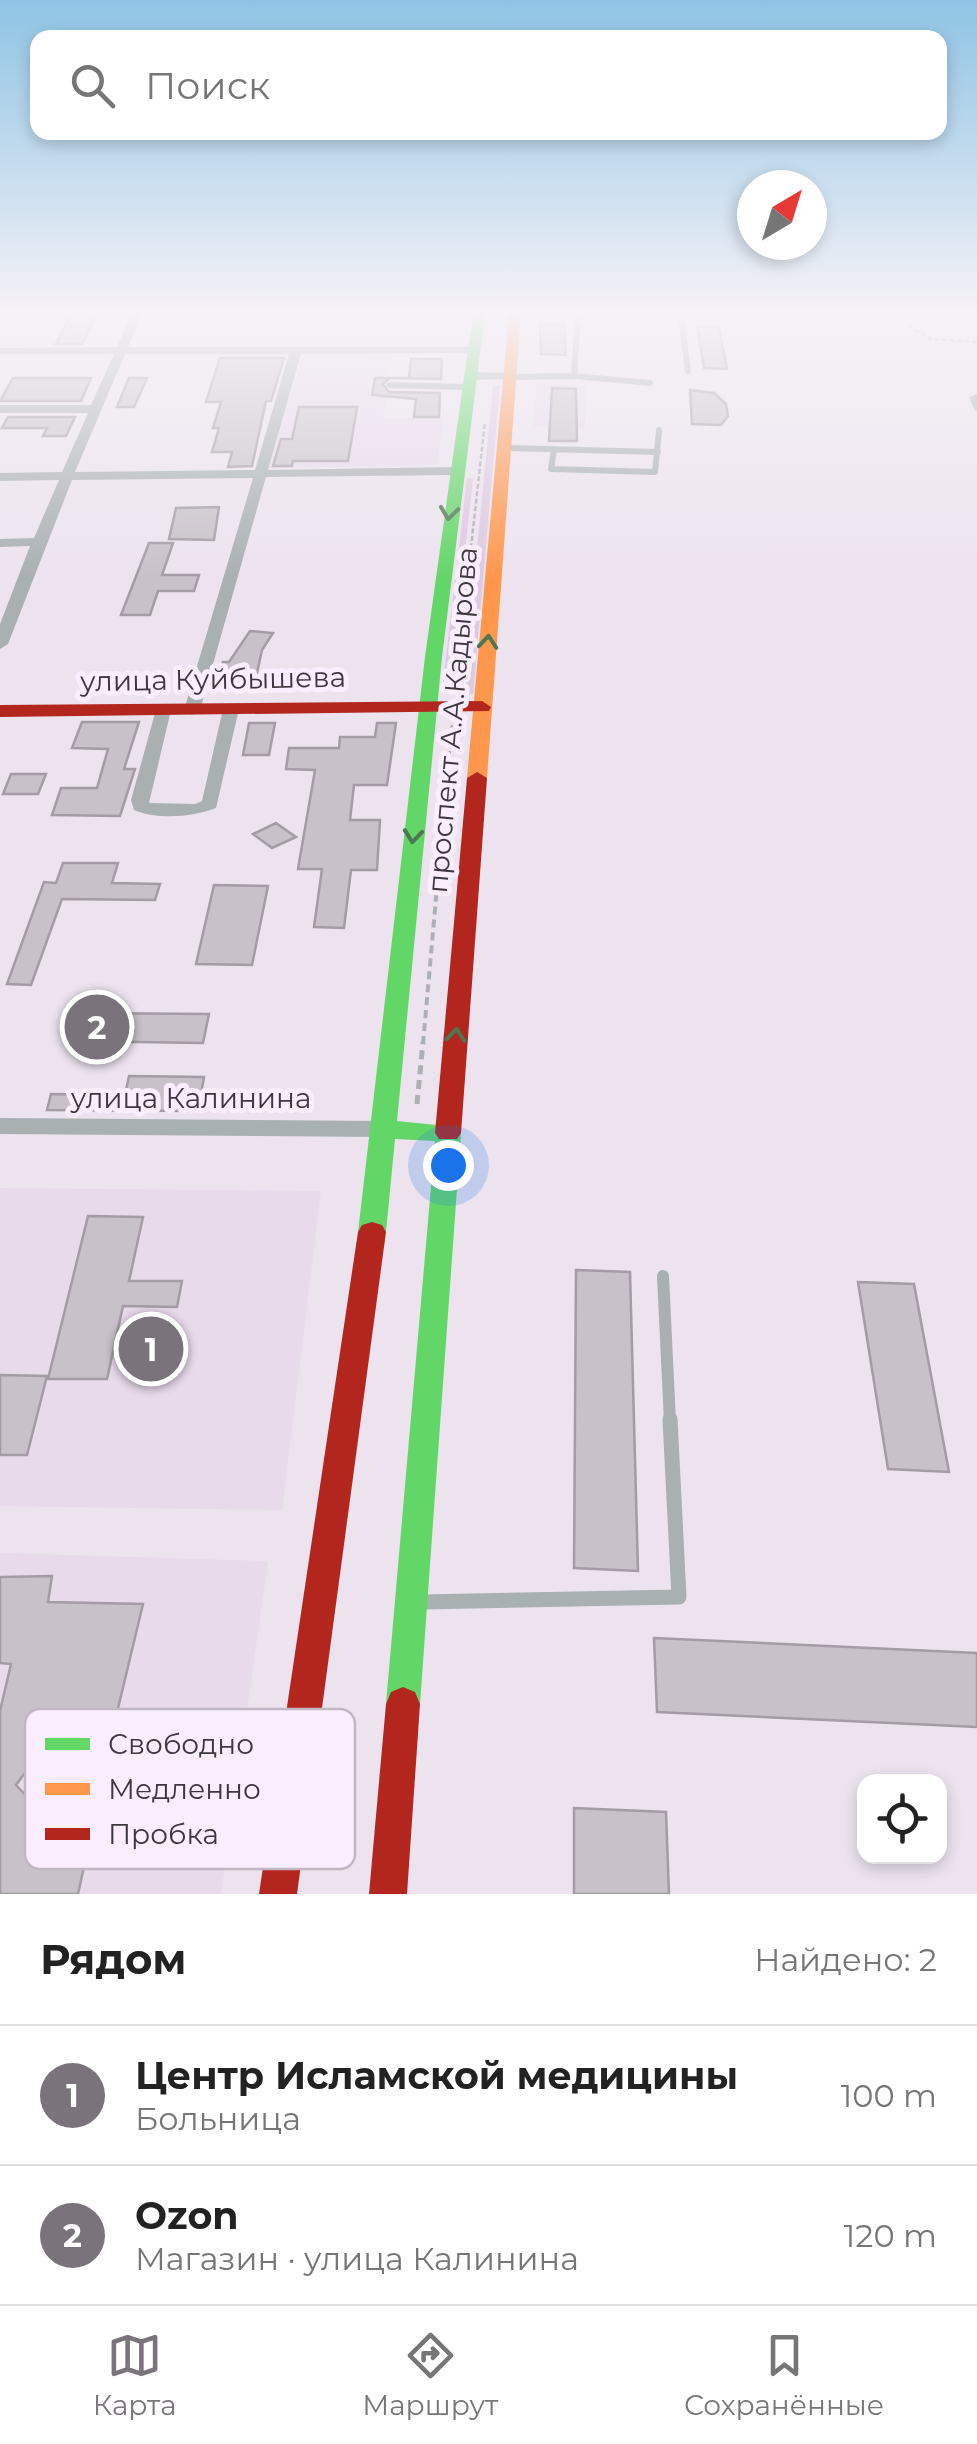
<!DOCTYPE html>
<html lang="ru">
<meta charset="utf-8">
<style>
:root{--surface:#fff;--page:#f6f6f6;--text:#222;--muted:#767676;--line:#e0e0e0;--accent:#7a737c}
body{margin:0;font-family:Montserrat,sans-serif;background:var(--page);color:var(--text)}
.controls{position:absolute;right:30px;bottom:30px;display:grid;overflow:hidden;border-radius:20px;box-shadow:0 5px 15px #0003}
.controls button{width:90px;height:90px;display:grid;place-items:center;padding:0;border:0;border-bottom:2px solid var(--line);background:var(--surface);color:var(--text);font:50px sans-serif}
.compass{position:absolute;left:737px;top:170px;width:90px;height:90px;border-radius:50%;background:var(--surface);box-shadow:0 5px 15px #0003;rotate:38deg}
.you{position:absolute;left:448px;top:1165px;width:35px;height:35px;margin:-25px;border:8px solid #fff;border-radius:50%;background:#1a73e8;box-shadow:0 0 0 15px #1a73e833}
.badge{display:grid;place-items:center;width:65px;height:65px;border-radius:50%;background:var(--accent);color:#fff;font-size:32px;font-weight:700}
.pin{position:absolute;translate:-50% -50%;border:5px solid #fff;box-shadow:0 2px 10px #0006}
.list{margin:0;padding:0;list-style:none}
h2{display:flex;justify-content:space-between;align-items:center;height:130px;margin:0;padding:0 40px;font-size:42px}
h2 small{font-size:32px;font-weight:400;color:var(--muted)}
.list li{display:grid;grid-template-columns:65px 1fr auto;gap:30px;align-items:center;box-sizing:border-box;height:140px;padding:0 40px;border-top:2px solid var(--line)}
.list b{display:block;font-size:38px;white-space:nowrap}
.list p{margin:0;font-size:32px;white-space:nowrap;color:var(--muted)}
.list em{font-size:32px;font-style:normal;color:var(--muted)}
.icon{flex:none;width:55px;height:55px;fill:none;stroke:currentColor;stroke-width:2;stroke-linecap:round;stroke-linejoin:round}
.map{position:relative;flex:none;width:977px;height:1894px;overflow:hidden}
.search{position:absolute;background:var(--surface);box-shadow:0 5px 15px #0003;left:30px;right:30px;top:30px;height:110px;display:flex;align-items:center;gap:25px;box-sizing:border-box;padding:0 35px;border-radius:20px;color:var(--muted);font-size:38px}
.sheet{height:410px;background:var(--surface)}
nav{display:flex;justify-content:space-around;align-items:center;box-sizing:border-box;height:140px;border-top:2px solid var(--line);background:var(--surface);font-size:28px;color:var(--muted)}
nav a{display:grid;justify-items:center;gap:5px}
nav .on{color:var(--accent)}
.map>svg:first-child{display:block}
.built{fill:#e8d9eb}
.green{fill:#ddc9e1}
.building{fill:#c8c1c9;stroke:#a39ca4;stroke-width:2.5}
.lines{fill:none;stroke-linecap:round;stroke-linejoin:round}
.path-far2{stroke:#adb0b3;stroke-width:2.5;stroke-dasharray:5 2.5;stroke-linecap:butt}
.path-far1{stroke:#adb0b3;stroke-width:4;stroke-dasharray:8 5;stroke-linecap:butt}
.path{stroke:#adb0b3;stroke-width:5;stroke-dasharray:9 6;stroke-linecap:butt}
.lane-far2{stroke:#a8b0b2;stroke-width:6}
.lane-far1{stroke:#a8b0b2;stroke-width:12}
.lane{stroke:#a8b0b2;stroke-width:15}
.street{fill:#a8b0b2;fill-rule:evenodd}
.fast{fill:#63d668;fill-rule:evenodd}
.slow{fill:#ff974d;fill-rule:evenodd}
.jam{fill:#b3261e;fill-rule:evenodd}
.oneway{stroke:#4c774f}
.labels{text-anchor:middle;stroke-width:10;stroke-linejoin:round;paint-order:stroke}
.street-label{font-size:28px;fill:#3d373e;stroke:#faedfd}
.key{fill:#faedfd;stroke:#c1b6c4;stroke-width:2.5}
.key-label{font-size:28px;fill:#3d373e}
</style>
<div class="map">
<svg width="977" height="1894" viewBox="0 0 977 1894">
<rect width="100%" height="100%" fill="#ece3ee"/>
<path class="built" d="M303,355L391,356L383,418H444L437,465L269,468Z
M536,384L585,385V428L534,427Z
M0,1188L321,1191L282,1510L0,1506Z
M0,1553L268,1561L221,1894H0Z"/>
<path class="green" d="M493,385H500L473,694L463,693Z
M467,478H473L450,692H442Z"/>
<path class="building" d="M71,314H97L82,344H56Z
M540,324H564L566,355L541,354Z
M697,326L719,327L727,369L704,368Z
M220,358H284L271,401H266L252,466L228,467L232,452H212L219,428H213L221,402H206Z
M411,359H442L441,379L391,378H409Z
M13,378H91L81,401H0Z
M129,378H147L134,407H117Z
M375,378H390L383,384L389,392L440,393L439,417H414L416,399L372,395Z
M552,388L576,389L577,441H549Z
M690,390L714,393L726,404L728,416L721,425L692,424Z
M299,407H357L348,461H293L292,466H273L281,439H292Z
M8,417H75L66,436H43L47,428H2Z
M219,507L214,540L169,539L176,508Z
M149,543H173L162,575H199L194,591H158L150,615H121Z
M250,631L273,633L262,650L255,682H218L223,662H229Z
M82,722H139L124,769H135L120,816L52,815L61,788H97L108,749L72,748Z
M249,723H275L269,755H243Z
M377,723H396L387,785H354L350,820H380L377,870H351L344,928L314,927L322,869H298L315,770L286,769L289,748H339L340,737H375Z
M11,774H46L38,794H3Z
M276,823L296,837L272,848L253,834Z
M63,863H118L112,883L160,884L155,900L62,899L31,985L7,984L44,882L56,883Z
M214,885L268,886L252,965L196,964Z
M77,1013L209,1014L203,1043L69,1041Z
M129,1076L204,1077L198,1111L47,1110L51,1094L125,1095Z
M88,1216L143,1217L129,1281H182L177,1307L123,1306L107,1379H48Z
M576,1270L630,1272L638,1571L574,1568Z
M858,1282L914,1284L949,1472L888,1469Z
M0,1375L47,1376L27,1455H0Z
M52,1576L48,1602L143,1604L114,1725L54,1733L16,1785L30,1800L31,1819L94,1821L78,1894H0V1711L11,1664L0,1663V1577Z
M654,1638L977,1653V1727L657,1712Z
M574,1808L666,1812L669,1894H574Z"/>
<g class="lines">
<path class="path-far2" d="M908,326L931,339L977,342
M455,690L485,422
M450,744L452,725"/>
<path class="path-far1" d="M423,1044L450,741"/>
<path class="path" d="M417,1104L423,1042"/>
<path class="lane-far2" d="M524,313L898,315
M681,317L688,371
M574,376L578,316
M511,377L574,376L650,383
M390,385L468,387
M977,397L973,399L977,408
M504,448L658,452
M554,449L551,469L655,472L659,430"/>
<path class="lane-far1" d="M663,1276L670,1422"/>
<path class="lane" d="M422,1602L679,1597L670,1419"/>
<path class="street" d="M132,313H142L128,347H474L480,350L474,353L301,354L268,470L454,467L461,471L454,475L266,477L200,710L192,715L184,710L253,478L72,480L8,644L0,649V624L30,546L0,547V539L34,538L59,480L0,481V473L62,472L88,413H0V405H91L114,354H0V348L117,347ZM125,354H289L255,470L75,472Z
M892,313H902L903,315L898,318Z
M511,373L515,375V379L469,380L463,376L469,372Z
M231,704L239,709L216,808C193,817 157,820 134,810L131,800L157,706H169L171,710L149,803L195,804L202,801L223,709Z
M0,1118L382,1121L390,1123L393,1129L390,1135L382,1137L0,1134Z"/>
<path class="fast" d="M473,313H485L442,657L397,1121L457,1127L461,1133L420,1704L415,1716L403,1721L391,1716L386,1704L435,1141L395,1139L386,1232L382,1239L372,1242L362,1239L358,1232L425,657Z"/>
<path class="slow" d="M509,313H521L487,778L477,784L467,778Z"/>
<path class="jam" d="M482,701L491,707L489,711L0,717V705Z
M477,772L487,778L461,1133L457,1139H439L435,1133L467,778Z
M372,1222L382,1225L386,1232L297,1894H259L358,1232L362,1225Z
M403,1687L415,1692L420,1704L407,1894H369L386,1704L391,1692Z"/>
</g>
<defs><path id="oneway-chevron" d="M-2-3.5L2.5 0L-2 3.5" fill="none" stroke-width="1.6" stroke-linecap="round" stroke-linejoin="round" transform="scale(2.5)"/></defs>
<g class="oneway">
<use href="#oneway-chevron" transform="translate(449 513) rotate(97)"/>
<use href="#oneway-chevron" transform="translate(488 642) rotate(-85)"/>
<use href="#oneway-chevron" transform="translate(413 836) rotate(96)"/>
<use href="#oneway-chevron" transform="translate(456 1035) rotate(-85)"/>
</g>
<linearGradient id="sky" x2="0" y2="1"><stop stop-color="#8ec4e4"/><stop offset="0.54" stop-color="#f6f2f7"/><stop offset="1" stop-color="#f6f2f7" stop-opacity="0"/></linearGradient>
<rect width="977" height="578" fill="url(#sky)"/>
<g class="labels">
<g class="street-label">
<text transform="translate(213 679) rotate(-1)" y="10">улица Куйбышева</text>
<text transform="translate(452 720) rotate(-85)" y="10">проспект А.А.Кадырова</text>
<text x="191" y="1108">улица Калинина</text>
</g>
</g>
<rect x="25" y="1709" width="330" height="160" rx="15" class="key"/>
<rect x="45" y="1738" width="45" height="12" fill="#63d668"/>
<rect x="45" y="1783" width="45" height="12" fill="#ff974d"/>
<rect x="45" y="1828" width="45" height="12" fill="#b3261e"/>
<g class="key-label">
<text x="108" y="1754">Свободно</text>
<text x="108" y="1799">Медленно</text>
<text x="108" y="1844">Пробка</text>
</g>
</svg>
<div class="controls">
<button><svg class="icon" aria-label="locate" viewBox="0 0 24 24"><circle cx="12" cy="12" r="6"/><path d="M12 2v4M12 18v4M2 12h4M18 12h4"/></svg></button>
</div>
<svg class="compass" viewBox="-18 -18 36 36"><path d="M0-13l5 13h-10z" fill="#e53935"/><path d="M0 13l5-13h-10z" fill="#767676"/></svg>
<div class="you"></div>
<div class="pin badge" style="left:151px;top:1349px">1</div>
<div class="pin badge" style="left:97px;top:1027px">2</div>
<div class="search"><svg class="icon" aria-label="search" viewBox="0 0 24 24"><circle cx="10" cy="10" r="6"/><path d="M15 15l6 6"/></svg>Поиск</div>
</div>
<section class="sheet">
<h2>Рядом<small>Найдено: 2</small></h2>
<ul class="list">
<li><span class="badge">1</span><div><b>Центр Исламской медицины</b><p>Больница</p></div><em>100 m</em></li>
<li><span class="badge">2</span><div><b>Ozon</b><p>Магазин · улица Калинина</p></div><em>120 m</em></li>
</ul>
</section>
<nav>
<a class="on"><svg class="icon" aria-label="map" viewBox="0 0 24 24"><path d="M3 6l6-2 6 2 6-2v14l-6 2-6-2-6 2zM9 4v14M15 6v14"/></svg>Карта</a>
<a><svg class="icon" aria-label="directions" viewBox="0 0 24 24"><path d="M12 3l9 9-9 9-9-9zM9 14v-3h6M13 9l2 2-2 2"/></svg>Маршрут</a>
<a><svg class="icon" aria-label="saved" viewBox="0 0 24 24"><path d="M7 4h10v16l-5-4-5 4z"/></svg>Сохранённые</a>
</nav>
